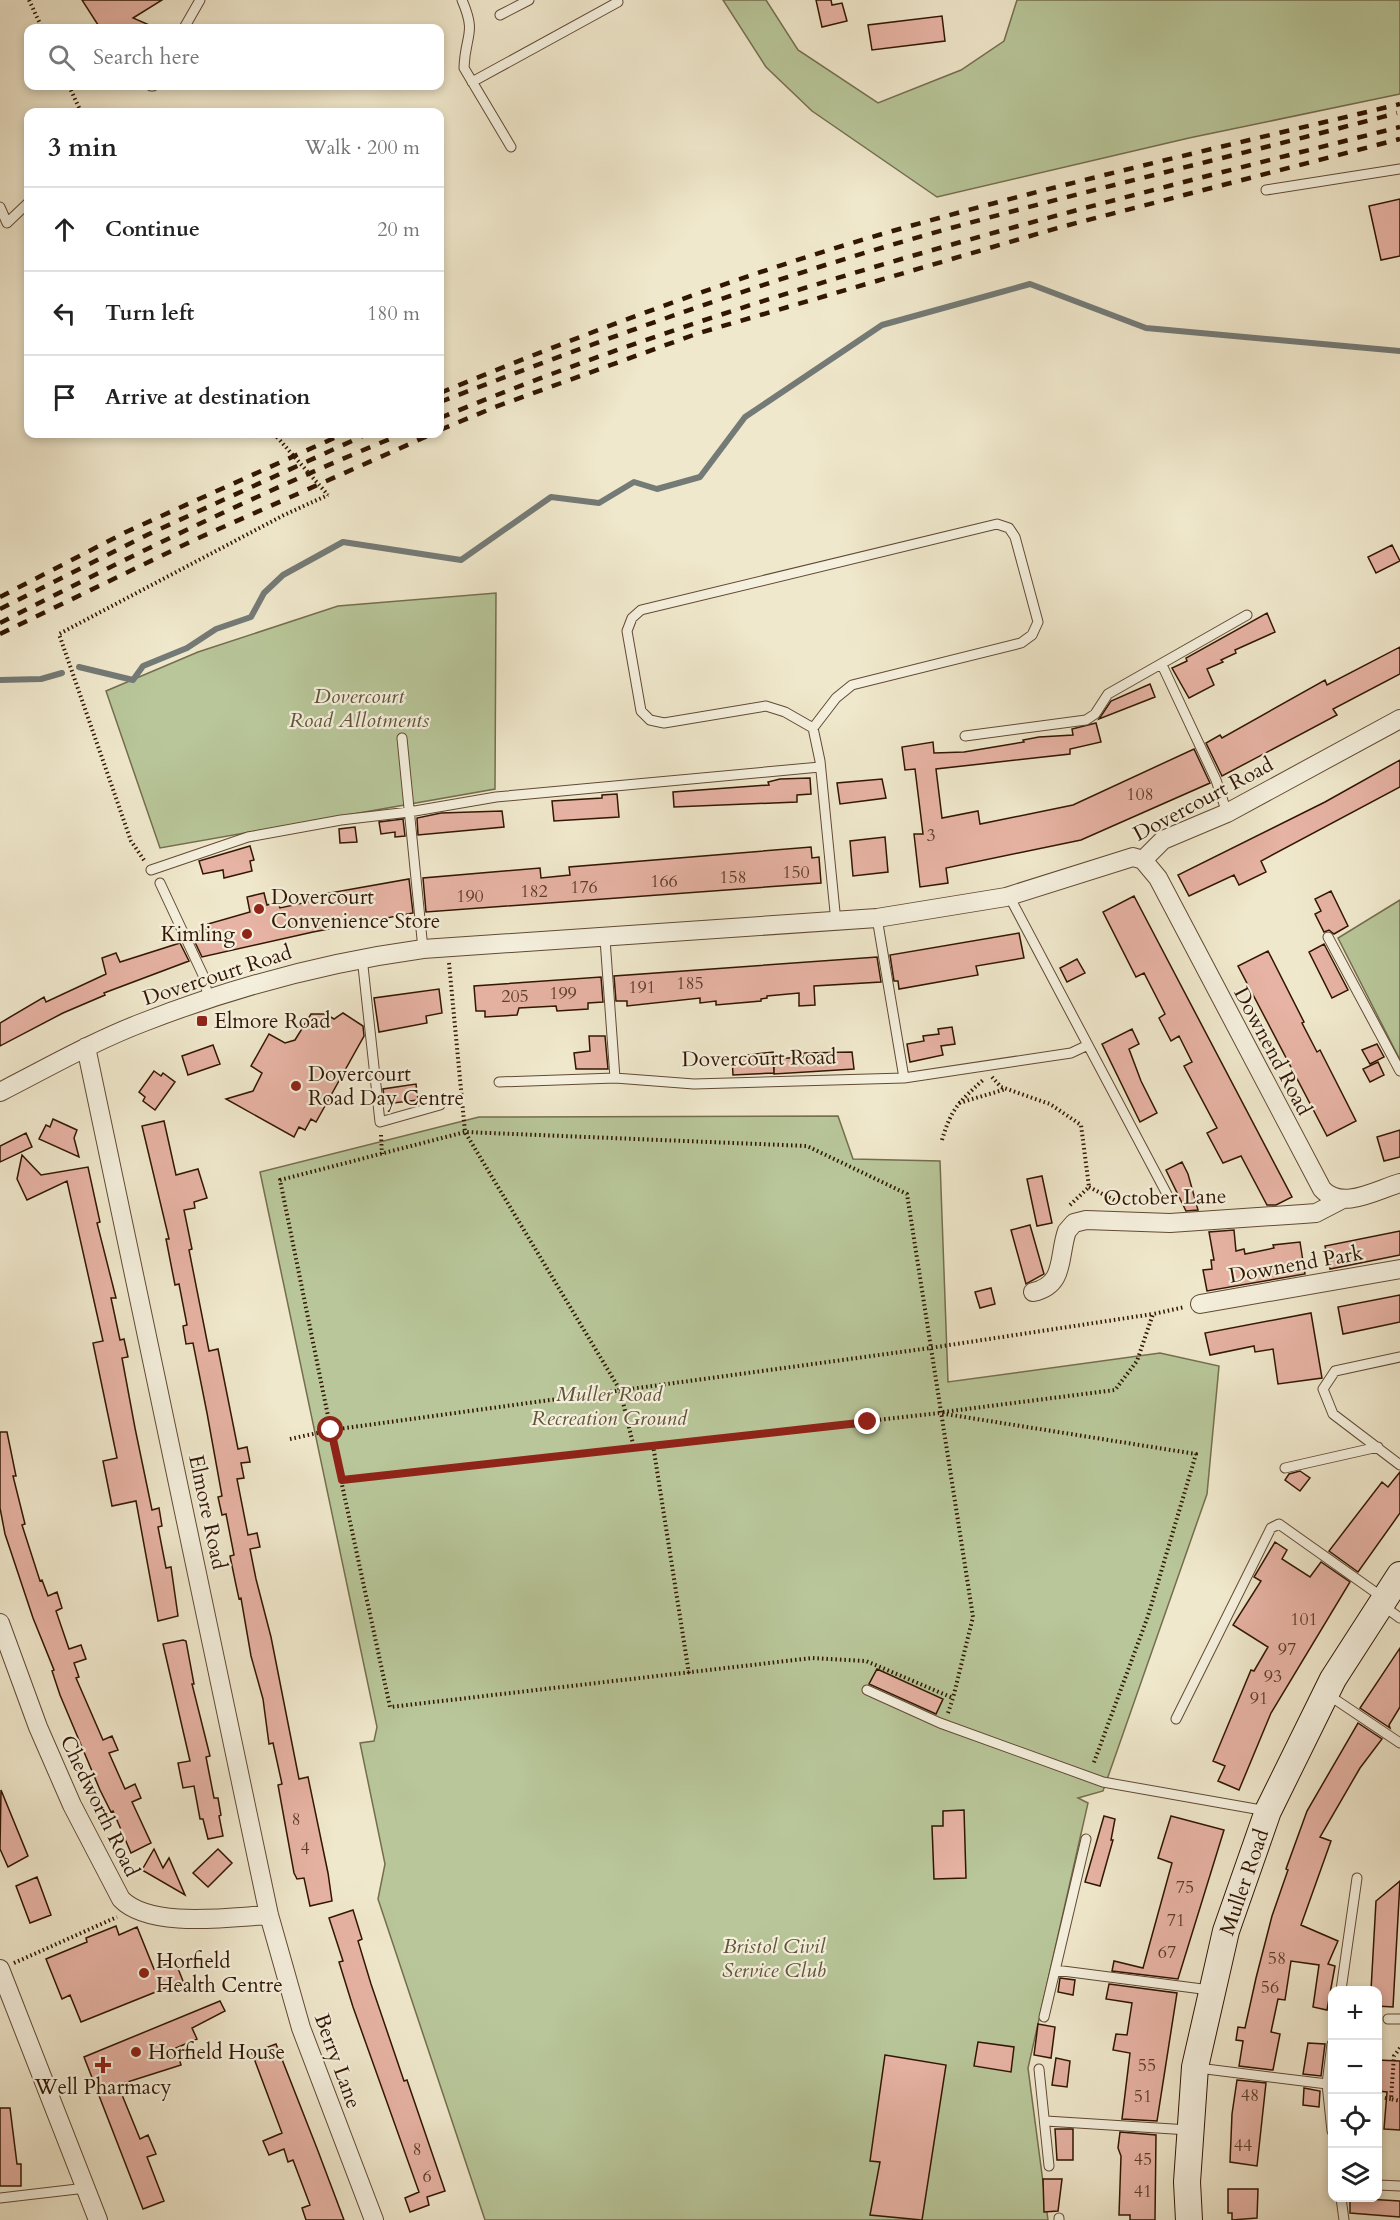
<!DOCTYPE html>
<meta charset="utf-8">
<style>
:root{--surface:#fff;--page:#f2f2f2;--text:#222;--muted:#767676;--line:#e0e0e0}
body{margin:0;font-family:Cardo,serif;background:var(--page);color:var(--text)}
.controls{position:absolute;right:18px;bottom:18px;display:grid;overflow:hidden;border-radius:12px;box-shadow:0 3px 9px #0003}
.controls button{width:54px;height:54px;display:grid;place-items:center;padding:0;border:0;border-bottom:2px solid var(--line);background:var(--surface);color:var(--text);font:30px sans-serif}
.stop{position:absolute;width:18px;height:18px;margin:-14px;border:4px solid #8f2418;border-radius:50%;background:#fff}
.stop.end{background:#8f2418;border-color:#fff;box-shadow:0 2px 6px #0008}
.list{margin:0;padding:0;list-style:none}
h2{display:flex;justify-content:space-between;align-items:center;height:78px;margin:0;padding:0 24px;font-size:26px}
h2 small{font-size:20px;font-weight:400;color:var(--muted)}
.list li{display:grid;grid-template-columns:39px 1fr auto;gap:18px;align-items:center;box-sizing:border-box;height:84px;padding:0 24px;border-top:2px solid var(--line)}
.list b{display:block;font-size:22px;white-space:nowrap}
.list em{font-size:20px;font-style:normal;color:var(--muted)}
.icon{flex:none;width:33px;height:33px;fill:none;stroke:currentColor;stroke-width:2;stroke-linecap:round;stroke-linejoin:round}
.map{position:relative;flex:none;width:1400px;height:2220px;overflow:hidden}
.search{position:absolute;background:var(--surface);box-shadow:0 3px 9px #0003;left:24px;top:24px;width:420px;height:66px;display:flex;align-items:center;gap:15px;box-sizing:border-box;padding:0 21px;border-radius:12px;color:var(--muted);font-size:22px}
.panel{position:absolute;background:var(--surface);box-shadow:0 3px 9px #0003;left:24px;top:108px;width:420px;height:330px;border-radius:12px}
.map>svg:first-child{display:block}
.green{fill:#b8c699;stroke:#746e4e;stroke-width:1.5}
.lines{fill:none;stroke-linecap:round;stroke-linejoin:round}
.stream{stroke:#747a76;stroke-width:6}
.building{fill:#e7b3a4;stroke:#311602;stroke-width:1.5}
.service-casing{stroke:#614a34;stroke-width:11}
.minor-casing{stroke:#614a34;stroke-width:20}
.secondary-casing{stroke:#311602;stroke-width:28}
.path{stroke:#311602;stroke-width:4;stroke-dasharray:1.5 3;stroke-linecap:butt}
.service{stroke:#f5f0de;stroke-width:9}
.minor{stroke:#f5f0de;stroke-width:18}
.secondary{stroke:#f5f0de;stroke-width:26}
.rail{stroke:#311602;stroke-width:4.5;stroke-dasharray:10 10;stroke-linecap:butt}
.path-bridge{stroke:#311602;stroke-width:4;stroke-dasharray:1.5 3;stroke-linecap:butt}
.route{stroke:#8f2418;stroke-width:8}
.poi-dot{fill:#8f2418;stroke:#f5f0de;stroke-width:2}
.labels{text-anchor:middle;stroke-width:4.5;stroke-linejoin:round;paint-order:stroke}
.number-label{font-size:18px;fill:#5e3d2a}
.park-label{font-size:21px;font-style:italic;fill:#605437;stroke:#f5f0de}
.street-label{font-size:21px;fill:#311602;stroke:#f5f0de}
.poi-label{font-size:21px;fill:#311602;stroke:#f5f0de;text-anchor:start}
</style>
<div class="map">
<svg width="1400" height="2220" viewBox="0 0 1400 2220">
<rect width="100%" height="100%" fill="#f0e8cc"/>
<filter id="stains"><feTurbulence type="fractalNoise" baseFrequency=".00333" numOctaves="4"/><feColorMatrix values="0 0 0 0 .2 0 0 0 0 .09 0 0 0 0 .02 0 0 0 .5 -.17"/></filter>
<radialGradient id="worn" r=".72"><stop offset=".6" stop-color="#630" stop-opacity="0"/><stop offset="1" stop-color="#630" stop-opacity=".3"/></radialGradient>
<path class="green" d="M723,0H766L798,50L878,103L961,70L1004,41L1017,0H1400V94L1189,138L937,197L812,111L766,67Z
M496,593L495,789L160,848L106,691L198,652L338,606Z
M1400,900V1060L1338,938Z
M838,1116L853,1159L940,1161L948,1382L1160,1353L1219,1366L1207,1494L1103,1791L1078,1798L1088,1803L1028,2068L1048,2220H485L378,1899L385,1864L360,1743L374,1741L377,1727L260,1172L479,1117Z"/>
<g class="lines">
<path class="stream" d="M79,667L133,680L143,666L187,648L216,629L251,617L264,593L283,575L343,542L461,560L551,497L599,503L634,482L657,489L700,477L745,417L882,325L1030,284L1146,328L1400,351
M0,680L41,679L62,673"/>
</g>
<path class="building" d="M82,0H162L133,18L156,28H100Z
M816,0H831L832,5L842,3L847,21L822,27Z
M942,16L945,41L872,50L868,25Z
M1400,199V256L1381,260L1369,206Z
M1392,545L1400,561L1376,573L1368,557Z
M1267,613L1275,632L1235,650L1236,653L1221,660L1223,662L1207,669L1214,685L1189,698L1172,668L1187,661L1186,658Z
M1400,647V674L1333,709L1337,715L1222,776L1206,743L1220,735L1222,738L1325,680L1327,685Z
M1150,684L1155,697L1099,719L1111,701Z
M1096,723L1101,742L1070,749V754L936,769L942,818L978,811L980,824L1073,805L1194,749L1210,783L1081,840L946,868L948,883L920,887L914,834H923L915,769L905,770L902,747L933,742L934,753L964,752L1024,742L1023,740L1039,737L1073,735L1072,729Z
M1400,760V787L1261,861L1266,872L1239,885L1234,875L1189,896L1178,875L1325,802Z
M810,778L811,794L797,795V802L674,807L673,792L769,785L768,782L780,779Z
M882,779L886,798L840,804L837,783Z
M617,794L619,817L554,821L552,801L602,798V795Z
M502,811L504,827L418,835L417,818L441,813Z
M403,819L405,836L395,837V832L381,834L379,822Z
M355,827L357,842L340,843L339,829Z
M885,837L888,872L853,876L850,841Z
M250,846L254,860L250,861L252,871L224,878L223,870L203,874L199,861Z
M811,847L812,858L819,857L821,883L426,912L423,878L540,868L541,878L570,875L569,867Z
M409,879L413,913L313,932L202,957L193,938L200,936L199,931L209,928L208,924L250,912L247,897L264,893L267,905L278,902L280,908L308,902L307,897Z
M1331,891L1348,926L1334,934L1329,930L1324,932L1315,914L1321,911L1315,899Z
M1134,896L1292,1197L1276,1205H1267L1241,1156L1223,1163L1207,1133L1217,1128L1184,1066L1192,1062L1179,1036L1171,1041L1159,1018L1165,1014L1144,973L1136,977L1103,912Z
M1019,933L1024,958L976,966L978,975L899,989L898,981H894L890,955Z
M180,943L189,961L104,993L105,995L63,1013L0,1046V1023L44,997L46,1002L106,974L102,958L116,953L120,962Z
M1324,944L1348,990L1332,998L1309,952Z
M1268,951L1304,1022L1302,1023L1317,1052L1320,1050L1356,1121L1327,1136L1238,966Z
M877,957L881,982L814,986L815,1005L799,1006V993L767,996V998L761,999V1001L716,1005V1001L700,1003V998L627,1006V1001H616L614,976Z
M1077,959L1085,973L1067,982L1060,968Z
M601,977L603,1002L588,1003V1009L557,1011L556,1006L519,1008L517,1015L485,1017V1011H476L474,986Z
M439,989L442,1013L426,1016L427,1023L379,1032L374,998Z
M343,1013L363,1026L364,1036L316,1122L311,1119L305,1130L299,1127L294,1137L226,1099L253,1091L262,1073L251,1066L269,1034L285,1043L295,1040L311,1014H326L334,1019Z
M952,1027L955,1044L941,1046L943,1055L910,1062L907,1044L924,1041L923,1036L939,1034L938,1029Z
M1132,1029L1139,1044L1129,1049L1141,1081L1157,1113L1140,1122L1102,1044Z
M589,1036H605L608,1069H576L574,1053L590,1051Z
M1377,1044L1384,1057L1370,1064L1362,1050Z
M213,1045L220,1064L188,1075L182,1056Z
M773,1052L774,1073L733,1075L732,1057Z
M852,1052L854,1069L774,1074V1059L803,1057V1053Z
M1378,1062L1384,1075L1370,1082L1363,1069Z
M154,1071L161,1076L163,1073L175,1082L155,1110L143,1101L145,1097L139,1092Z
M416,1084L418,1100L385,1104L383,1089Z
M53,1119L77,1130L74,1138L79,1157L39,1139L46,1125L50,1127Z
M164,1121L176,1175L198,1169L207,1198L194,1202L195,1208L184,1210L192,1249L189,1250L209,1351L218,1349L238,1449L247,1447L250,1462L241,1463L244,1478L237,1479L248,1535L257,1533L260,1547L250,1549L256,1579L271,1637L299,1779L308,1777L328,1873L332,1901L310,1906L304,1878L297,1879L294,1873L278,1785L282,1784L273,1743L269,1744L263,1699L251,1656L241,1598L239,1599L236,1585L230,1556L234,1555L226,1514L222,1515L218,1497L222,1496L207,1413L193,1343L186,1344L183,1326L187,1325L179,1284L175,1285L166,1239H169L142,1126Z
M1400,1130V1157L1384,1161L1377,1137Z
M26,1133L32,1147L0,1162V1146Z
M22,1155L41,1175L88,1167L100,1222L97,1223L116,1298H111L120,1340L124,1339L128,1357L122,1358L135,1428L152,1510L159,1508L162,1526L158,1527L166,1568L171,1567L178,1616L158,1621L136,1501L112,1506L103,1461L117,1458L93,1343L103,1341L67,1181L27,1200L17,1179Z
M1182,1162L1188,1174L1198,1210L1186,1211L1166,1170Z
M1042,1176L1052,1223L1037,1226L1027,1179Z
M1030,1225L1044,1274L1026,1284L1011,1230Z
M1234,1230L1236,1251L1244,1249L1245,1254L1274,1248L1273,1245L1300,1242L1305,1274L1207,1291L1203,1270L1212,1269L1211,1260H1214L1209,1232Z
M1400,1231V1255L1330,1269L1325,1246Z
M991,1288L995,1304L980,1308L975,1292Z
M1400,1295V1322L1343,1334L1338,1307Z
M1311,1313L1322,1378L1278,1384L1273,1349L1255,1352L1254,1346L1210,1355L1205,1333Z
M0,1432H7L16,1476H13L25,1524L22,1525L40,1581L42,1580L48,1596L57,1592L62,1608L56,1611L69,1649L81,1645L86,1659L74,1663L79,1677L76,1678L103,1740L112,1736L118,1750L109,1753L125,1789L135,1784L141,1798L132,1802L151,1843L131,1853L113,1811L111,1812L100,1790L60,1695L52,1671L54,1670L33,1618L5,1534L0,1508Z
M1300,1471L1310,1478L1300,1491L1285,1480L1289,1474Z
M1400,1472V1513L1358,1572L1329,1551L1382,1482L1388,1487Z
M1275,1542L1287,1550L1282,1559L1310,1577L1321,1562L1350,1582L1271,1713L1239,1790L1218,1781L1225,1766L1213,1761L1251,1670L1254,1671L1268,1647L1233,1625L1261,1581L1254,1577Z
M183,1640L186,1641L194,1684H192L210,1756L206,1757L214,1798H218L221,1815L219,1816L223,1836L208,1839L203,1819H200L194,1786L183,1788L178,1763L190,1761L163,1644Z
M1400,1648V1707L1389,1725L1390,1728L1360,1708Z
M877,1669L943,1699L936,1714L869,1684Z
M1358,1723L1382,1739L1360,1768L1320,1837L1331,1841L1301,1925L1338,1941L1328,1964L1335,1966L1327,2010L1313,2007L1319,1965L1291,1961L1285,2000L1278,1999L1271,2032L1280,2034L1273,2070L1239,2066L1243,2041L1236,2040L1238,2027L1245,2028L1256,1978L1272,1916L1288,1870L1286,1869L1307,1811Z
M1,1790L28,1856L8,1867L0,1849Z
M964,1810L966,1878L934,1879L932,1826H943V1811Z
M1104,1816L1115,1819L1111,1840H1113L1100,1886L1085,1882Z
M1171,1816L1224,1830L1178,1979L1112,1971L1114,1961L1143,1968L1172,1863L1158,1858Z
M154,1849L163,1868L169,1858L185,1895L142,1870Z
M218,1849L232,1863L208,1887L193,1873Z
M37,1877L51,1915L30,1923L16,1886Z
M1400,1881L1393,2007L1377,2006V1990H1371L1376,1901Z
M353,1910L362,1939L358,1941L371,1984L404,2081L407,2080L445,2191L427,2197L429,2205L410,2212L405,2198L419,2192L353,2007L339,1962L343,1961L329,1918Z
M116,1926L119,1935L137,1927L154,1969L175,1961L183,1981L81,2022L70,1995L62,1999L46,1959L87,1942L86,1938Z
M1060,1978L1075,1980L1073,1995L1058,1992Z
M1109,1984L1177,1993L1157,2121L1122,2119L1130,2053L1113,2050L1116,2034L1127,2035L1132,2003L1106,1999Z
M220,2001L225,2011L192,2028L197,2039L176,2048L181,2065L118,2085L140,2139L148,2135L156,2154L147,2157L164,2201L143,2209L84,2057Z
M1038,2024L1055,2027L1051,2058L1034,2055Z
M978,2042L1014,2047L1011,2072L974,2066Z
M1308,2043L1325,2044L1321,2076L1303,2074Z
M276,2044L318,2151L344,2220H306L302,2208L310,2205L293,2160L288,2162L284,2149L269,2155L263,2141L282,2133L252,2053Z
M885,2055L946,2065L922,2220L870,2215L880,2162L870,2161Z
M1056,2058L1070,2061L1067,2087L1052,2085Z
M1377,2060L1400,2061V2130L1384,2129L1387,2092L1377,2091Z
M1237,2080L1266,2083L1257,2166L1230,2162L1232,2114Z
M1304,2088L1320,2091L1319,2107L1303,2105Z
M0,2108H10L17,2164H21V2186H0Z
M1055,2129H1073V2160H1057Z
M1120,2132L1156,2135L1155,2220H1130V2215H1119L1121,2156L1118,2148Z
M1043,2179H1062L1058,2211L1044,2212Z
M1228,2189H1258L1257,2218L1232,2220V2213H1228Z
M1350,2198L1400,2201V2217L1350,2213Z"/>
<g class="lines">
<g class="service-casing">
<path id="service" d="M462,0C477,35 465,34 464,68L511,147
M500,15L529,0
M184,28L200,0
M472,82L618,2
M151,86H153
M1266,190L1400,169
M0,207L7,223L28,203
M1162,665L1216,780L1227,813
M813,728L836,698L852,685L1021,643L1032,635L1038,622L1015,537L1009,528L997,524L641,610L632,618L627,631L641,711L650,720L664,723L766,706L785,712L813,728L820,761L836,922
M965,736L1086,720L1095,714L1108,694L1247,615
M402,738L423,949
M151,870L248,837L341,820L409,812L496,797L820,767
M160,883L203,975L209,1000
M1009,896L1169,1198
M877,918L904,1078
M1328,937L1400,1071
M605,939L615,1078
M362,957L380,1122L440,1105
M499,1082L615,1078L694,1084L904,1078L1071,1053L1088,1045
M1400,1357L1335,1371L1323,1389L1333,1414L1400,1465
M1285,1468L1378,1447
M1382,1605L1400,1618
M867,1690L940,1723L1103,1782L1267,1811
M1327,1694L1400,1743
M1176,1719L1271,1528L1279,1524L1382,1597
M1055,1970L1210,1990
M1341,1990L1357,1878
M1044,2017L1086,1839
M1388,2019H1400
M1332,2044L1327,2084L1332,2131
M1198,2068L1327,2084
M1039,2069L1049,2166
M1046,2121L1189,2130
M1378,2185L1400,2186
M0,2198L86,2188
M1341,2198L1344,2220
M1059,2218V2220"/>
</g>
<g class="minor-casing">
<path id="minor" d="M1143,860L1163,840L1227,813L1400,719
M86,1047L269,1915L301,2028L374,2220
M0,1092C47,1068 94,1041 144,1022C234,987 328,962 423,949L877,918L1006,897L1133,857L1143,860L1158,878L1322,1189C1342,1211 1376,1190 1400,1183
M1033,1292C1066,1285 1058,1256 1067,1231L1074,1223L1086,1220L1170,1223L1303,1214L1316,1213L1341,1200
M1200,1304L1400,1269
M0,1623L38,1727L72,1805L121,1899C150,1929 230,1917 269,1915
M0,1969L98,2220"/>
</g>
<g class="secondary-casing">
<path id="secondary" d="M1189,2220L1187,2182L1195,2067L1226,1931L1268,1811L1333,1679L1400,1575"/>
</g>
<path class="path" d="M29,0L42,28
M69,86L81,112
M271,434L277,437
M144,860L131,841L59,634L284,515L328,495
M449,963L465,1132L620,1390L634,1448
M992,1077L1001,1087L1050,1104L1081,1125L1089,1187
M959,1103L1006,1089
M381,1135L382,1154
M942,1140C951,1109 959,1102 983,1080
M1089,1187L1118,1202
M1070,1205L1089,1187
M943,1412L1115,1390L1137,1361L1153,1314L1185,1307
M290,1439L331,1430L930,1348L1153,1314
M653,1445L689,1674
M341,1480L280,1180L465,1132L807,1146L907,1194L973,1617L953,1698
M948,1713L953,1698L866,1661L812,1658L390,1707L341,1480L939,1413L1196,1454L1148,1616L1093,1765
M14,1963L117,1917
M1400,2048L1394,2056L1391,2099L1400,2101
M1378,2119L1380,2097L1391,2099"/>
<use href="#service" class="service"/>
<use href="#minor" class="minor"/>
<use href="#secondary" class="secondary"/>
<path class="rail" d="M440,393C602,326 769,264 939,218C1092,176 1247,141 1400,104
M440,402C582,347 725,295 871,251C1045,199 1222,160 1397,113
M440,418C749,290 1076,209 1400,127
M440,430L495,407L699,333L1061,227L1400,139
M0,597L126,532L343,434
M0,609L149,534L367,434
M0,623C132,555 265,490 402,434
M0,634L194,540L432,434"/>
<path class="path-bridge" d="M277,437L328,495"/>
</g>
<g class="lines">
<path class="route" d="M331,1430L342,1480L868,1422"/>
</g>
<g class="poi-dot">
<circle cx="259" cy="909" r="6"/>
<circle cx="247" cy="934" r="6"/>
<rect x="196" y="1015" width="12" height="12" rx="3"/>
<circle cx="296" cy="1086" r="6"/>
<circle cx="144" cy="1973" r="6"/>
<circle cx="136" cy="2052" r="6"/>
<path d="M100 2056h6v6h6v6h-6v6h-6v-6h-6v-6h6z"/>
</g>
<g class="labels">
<g class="number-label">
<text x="1140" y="800">108</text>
<text x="931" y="841">3</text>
<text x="796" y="878">150</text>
<text x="733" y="883">158</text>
<text x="664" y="887">166</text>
<text x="584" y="893">176</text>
<text x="534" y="897">182</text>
<text x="470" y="902">190</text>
<text x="690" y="989">185</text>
<text x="642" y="993">191</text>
<text x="563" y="999">199</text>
<text x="515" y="1002">205</text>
<text x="1304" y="1625">101</text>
<text x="1287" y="1655">97</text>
<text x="1273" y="1682">93</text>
<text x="1259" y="1704">91</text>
<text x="296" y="1825">8</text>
<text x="305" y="1854">4</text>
<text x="1185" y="1893">75</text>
<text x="1176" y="1926">71</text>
<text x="1167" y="1958">67</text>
<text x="1277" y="1964">58</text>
<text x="1270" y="1993">56</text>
<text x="1147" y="2071">55</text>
<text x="1250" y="2101">48</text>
<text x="1143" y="2102">51</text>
<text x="1243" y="2151">44</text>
<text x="417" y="2155">8</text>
<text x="1143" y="2165">45</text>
<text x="427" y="2182">6</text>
<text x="1143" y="2197">41</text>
</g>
<g class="park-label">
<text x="359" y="703">Dovercourt<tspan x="359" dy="24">Road Allotments</tspan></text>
<text x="609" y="1401">Muller Road<tspan x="609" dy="24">Recreation Ground</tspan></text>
<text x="774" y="1953">Bristol Civil<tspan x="774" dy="24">Service Club</tspan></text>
</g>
<g class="street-label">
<text transform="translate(1203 799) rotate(-28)" y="7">Dovercourt Road</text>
<text transform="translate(217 975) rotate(-18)" y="7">Dovercourt Road</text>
<text transform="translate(1273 1051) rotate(62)" y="7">Downend Road</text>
<text transform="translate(759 1058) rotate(-1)" y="7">Dovercourt Road</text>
<text transform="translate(1165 1197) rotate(-1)" y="7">October Lane</text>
<text transform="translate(1296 1264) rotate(-10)" y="7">Downend Park</text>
<text transform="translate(208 1512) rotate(78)" y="7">Elmore Road</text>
<text transform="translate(100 1806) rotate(64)" y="7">Chedworth Road</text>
<text transform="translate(1244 1882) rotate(-71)" y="7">Muller Road</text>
<text transform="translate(338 2061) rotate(70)" y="7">Berry Lane</text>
</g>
<g class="poi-label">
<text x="271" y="904">Dovercourt<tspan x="271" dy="24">Convenience Store</tspan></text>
<text x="235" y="941" text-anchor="end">Kimling</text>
<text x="214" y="1028">Elmore Road</text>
<text x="308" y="1081">Dovercourt<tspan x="308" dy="24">Road Day Centre</tspan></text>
<text x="156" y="1968">Horfield<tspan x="156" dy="24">Health Centre</tspan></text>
<text x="148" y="2059">Horfield House</text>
<text x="103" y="2094" text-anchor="middle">Well Pharmacy</text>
</g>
</g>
<rect width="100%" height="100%" filter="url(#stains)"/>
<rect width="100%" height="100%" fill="url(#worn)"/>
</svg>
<div class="controls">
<button>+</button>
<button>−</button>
<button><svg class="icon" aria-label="locate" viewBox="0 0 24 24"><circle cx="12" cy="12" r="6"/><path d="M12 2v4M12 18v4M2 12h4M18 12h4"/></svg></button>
<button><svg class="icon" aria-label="layers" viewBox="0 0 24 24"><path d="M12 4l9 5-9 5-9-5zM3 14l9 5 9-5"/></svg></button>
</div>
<div class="stop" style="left:331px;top:1430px"></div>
<div class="stop end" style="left:868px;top:1422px"></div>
<div class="search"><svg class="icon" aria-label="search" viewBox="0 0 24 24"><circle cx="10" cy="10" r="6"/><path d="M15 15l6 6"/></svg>Search here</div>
<section class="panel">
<h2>3 min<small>Walk · 200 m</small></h2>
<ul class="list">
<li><svg class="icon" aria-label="ahead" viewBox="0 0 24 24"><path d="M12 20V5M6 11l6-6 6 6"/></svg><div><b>Continue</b></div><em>20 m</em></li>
<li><svg class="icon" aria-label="left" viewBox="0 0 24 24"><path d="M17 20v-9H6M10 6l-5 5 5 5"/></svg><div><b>Turn left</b></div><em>180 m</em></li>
<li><svg class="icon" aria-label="arrive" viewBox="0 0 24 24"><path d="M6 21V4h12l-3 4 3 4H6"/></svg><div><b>Arrive at destination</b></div></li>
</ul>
</section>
</div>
